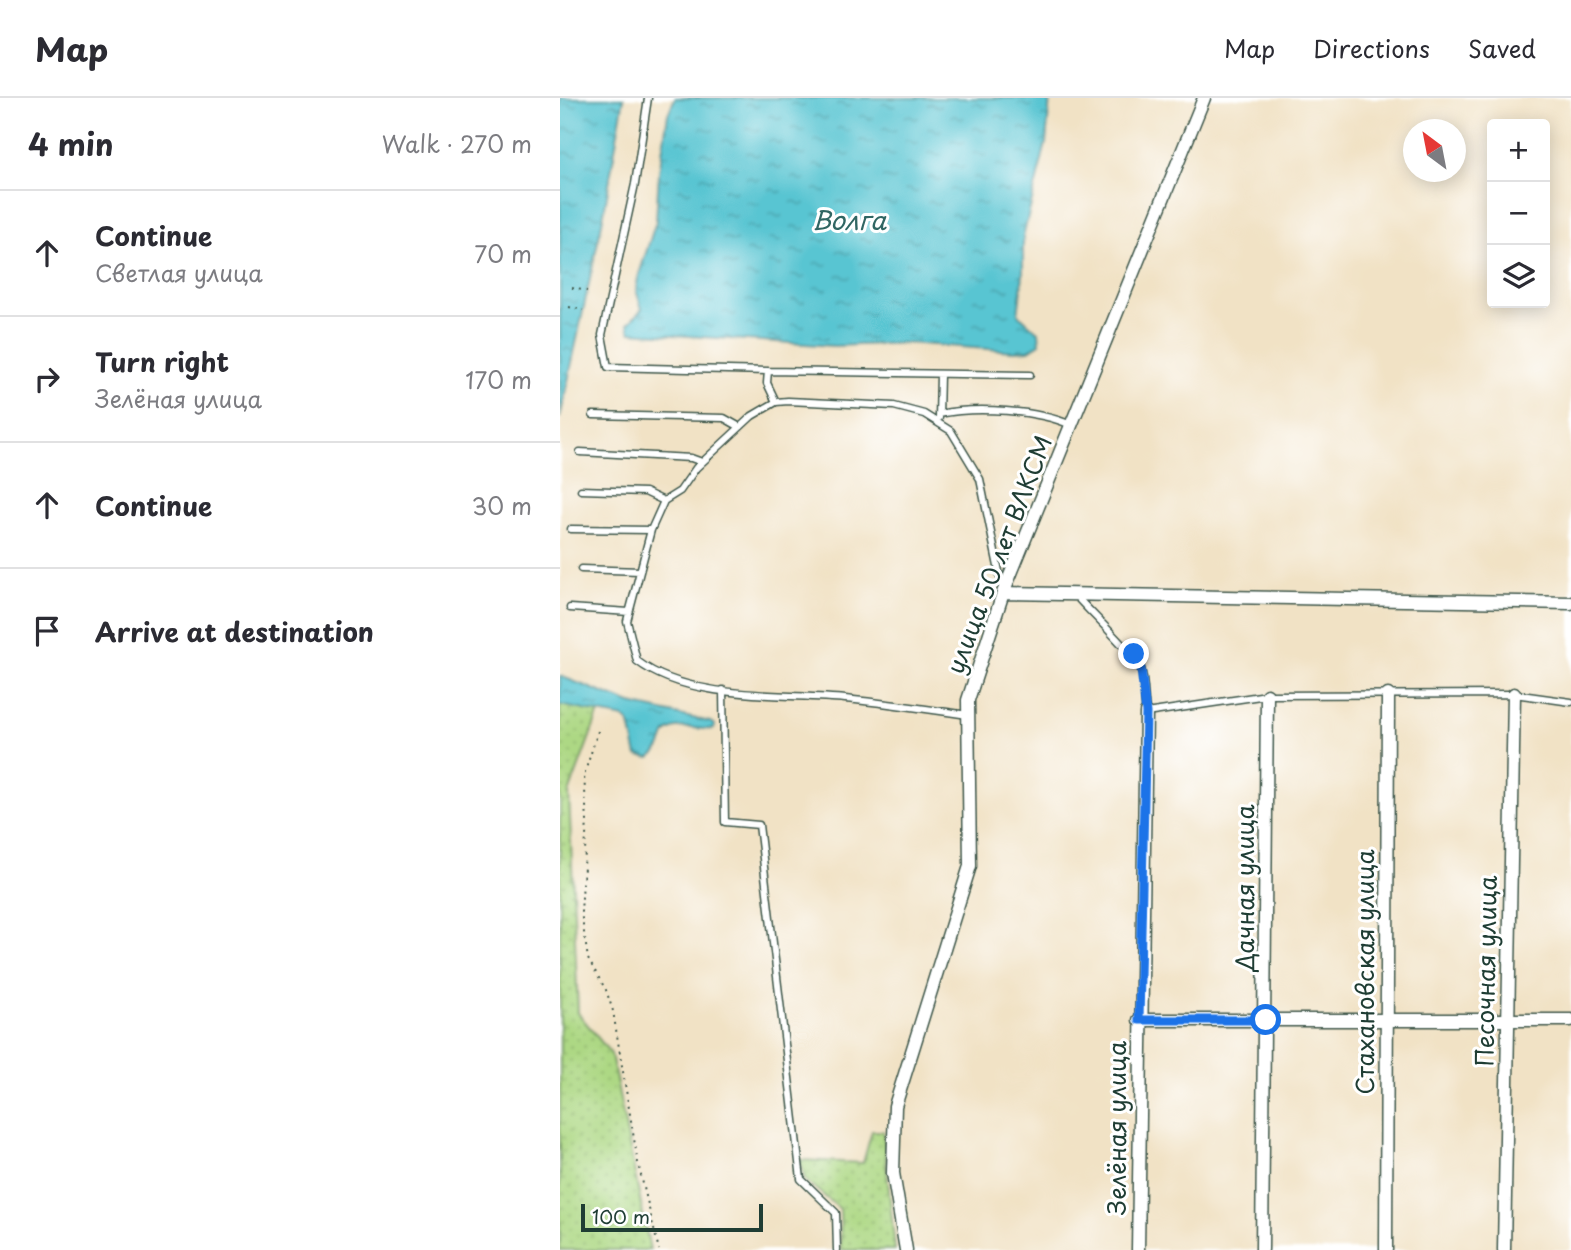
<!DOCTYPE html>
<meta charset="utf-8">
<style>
:root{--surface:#fff;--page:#f2f2f3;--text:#2b2b33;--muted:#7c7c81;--line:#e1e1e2}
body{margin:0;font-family:"Playpen Sans",sans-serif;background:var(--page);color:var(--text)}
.controls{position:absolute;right:21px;top:21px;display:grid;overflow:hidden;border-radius:7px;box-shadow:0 4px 18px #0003}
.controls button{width:63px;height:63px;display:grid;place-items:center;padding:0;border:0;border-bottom:2px solid var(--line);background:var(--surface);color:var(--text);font:35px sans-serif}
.compass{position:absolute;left:843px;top:21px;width:63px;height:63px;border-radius:50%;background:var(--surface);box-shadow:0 4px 18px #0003;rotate:328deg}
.scale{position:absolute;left:21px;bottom:18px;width:182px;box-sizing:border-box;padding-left:7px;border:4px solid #1f3d34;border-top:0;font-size:19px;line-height:24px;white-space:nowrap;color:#1f3d34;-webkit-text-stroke:5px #fff;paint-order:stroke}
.stop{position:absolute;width:21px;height:21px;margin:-16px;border:5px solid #1a73e8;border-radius:50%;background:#fff}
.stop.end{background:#1a73e8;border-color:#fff;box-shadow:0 2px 7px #0008}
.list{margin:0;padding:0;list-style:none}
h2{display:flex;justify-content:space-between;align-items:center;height:91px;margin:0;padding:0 28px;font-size:30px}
h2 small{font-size:23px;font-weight:400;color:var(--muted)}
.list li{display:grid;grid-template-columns:46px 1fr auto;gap:21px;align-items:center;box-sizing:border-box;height:126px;padding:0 28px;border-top:2px solid var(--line)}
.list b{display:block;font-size:26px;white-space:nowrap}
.list p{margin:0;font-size:23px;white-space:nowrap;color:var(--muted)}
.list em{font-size:23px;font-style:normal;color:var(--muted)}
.icon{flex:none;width:38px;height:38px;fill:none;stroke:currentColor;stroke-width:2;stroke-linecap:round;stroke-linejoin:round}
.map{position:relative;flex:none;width:1011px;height:1152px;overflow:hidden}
header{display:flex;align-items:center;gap:42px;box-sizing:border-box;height:98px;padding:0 35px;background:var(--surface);border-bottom:2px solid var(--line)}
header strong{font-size:33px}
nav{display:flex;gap:38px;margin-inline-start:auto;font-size:24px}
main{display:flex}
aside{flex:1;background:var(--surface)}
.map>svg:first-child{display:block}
.grass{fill:url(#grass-dots);stroke:#668a5c;stroke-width:2}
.water{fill:url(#water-ripples);stroke:#3c8183;stroke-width:2}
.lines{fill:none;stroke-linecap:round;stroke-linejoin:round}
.service-casing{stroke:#3e564a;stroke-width:9}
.minor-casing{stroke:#3e564a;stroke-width:15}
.path{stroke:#3e564a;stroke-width:2;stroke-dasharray:2 5;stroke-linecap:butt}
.service{stroke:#fff;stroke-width:6}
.minor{stroke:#fff;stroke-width:12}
.route{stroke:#1a73e8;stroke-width:9}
.labels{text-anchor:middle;stroke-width:6;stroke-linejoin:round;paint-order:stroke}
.street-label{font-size:24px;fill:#1f3d34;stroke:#fff}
.water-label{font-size:26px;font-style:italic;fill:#306663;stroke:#fff}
</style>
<header>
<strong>Map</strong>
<nav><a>Map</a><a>Directions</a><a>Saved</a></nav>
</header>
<main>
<aside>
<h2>4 min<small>Walk · 270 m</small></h2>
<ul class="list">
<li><svg class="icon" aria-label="ahead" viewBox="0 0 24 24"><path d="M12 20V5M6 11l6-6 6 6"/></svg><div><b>Continue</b><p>Светлая улица</p></div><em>70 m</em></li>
<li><svg class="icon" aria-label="right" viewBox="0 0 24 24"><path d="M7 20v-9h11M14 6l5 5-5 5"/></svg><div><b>Turn right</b><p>Зелёная улица</p></div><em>170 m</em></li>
<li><svg class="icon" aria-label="ahead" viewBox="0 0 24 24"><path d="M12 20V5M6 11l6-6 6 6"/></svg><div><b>Continue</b></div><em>30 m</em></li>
<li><svg class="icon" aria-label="arrive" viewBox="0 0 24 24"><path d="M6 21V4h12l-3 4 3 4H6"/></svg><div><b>Arrive at destination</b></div></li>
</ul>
</aside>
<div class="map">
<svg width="1011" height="1152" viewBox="0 0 1011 1152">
<defs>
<pattern id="grass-dots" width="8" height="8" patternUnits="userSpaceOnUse" patternTransform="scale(1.75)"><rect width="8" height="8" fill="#add884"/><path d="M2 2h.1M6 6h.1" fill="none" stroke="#94ba73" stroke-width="1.8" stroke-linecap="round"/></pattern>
<pattern id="water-ripples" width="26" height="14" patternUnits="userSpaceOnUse" patternTransform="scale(1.75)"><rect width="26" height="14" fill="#59c5d2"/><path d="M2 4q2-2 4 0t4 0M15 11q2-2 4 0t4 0" fill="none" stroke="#49a1ab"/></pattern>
</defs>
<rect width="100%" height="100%" fill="#fff"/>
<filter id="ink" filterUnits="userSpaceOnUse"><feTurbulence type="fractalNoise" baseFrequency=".0143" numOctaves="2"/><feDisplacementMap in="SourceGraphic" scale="14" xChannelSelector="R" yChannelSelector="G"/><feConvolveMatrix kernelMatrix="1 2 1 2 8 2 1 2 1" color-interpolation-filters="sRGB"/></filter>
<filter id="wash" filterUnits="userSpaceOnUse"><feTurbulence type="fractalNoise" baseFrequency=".00686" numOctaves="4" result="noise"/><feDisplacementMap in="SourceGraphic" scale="28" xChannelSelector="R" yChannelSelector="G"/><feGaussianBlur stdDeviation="1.57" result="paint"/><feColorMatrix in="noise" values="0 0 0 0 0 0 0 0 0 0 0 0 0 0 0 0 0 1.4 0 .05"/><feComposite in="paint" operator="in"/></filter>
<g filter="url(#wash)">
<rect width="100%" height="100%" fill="#f1e2c5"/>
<path class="grass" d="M0,607L39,614L9,695L18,915L51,956L90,1152H0Z
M312,1033H323L335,1152H281L280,1111L245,1082L240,1062L303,1065Z"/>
<path class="water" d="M0,0H64L43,120L0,320Z
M115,0H490L486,45L463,139V177L458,216L479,235L480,245L469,252L454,253L347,245L274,248L70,234L68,226L82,211L76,192L78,180L96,123L99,74L108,16Z
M0,578L71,606L150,624L155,627L154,631C141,633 112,623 105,637C101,648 100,653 90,660L77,658L70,626L64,620L0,607Z"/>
</g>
<g filter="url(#ink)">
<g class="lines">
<g class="service-casing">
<path id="service" d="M88,0L75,86L42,237L48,269L208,273L207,285L216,304
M208,273L470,277
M379,316C416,308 477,312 511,327
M33,317L164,320L180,329
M379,320L380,276
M20,354L131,360L142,364
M21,392L85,394L104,403
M11,431L91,432
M21,471L80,473
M515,497C527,511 577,559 581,571C585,584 584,601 586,615L707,597L954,596L1011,604
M10,510L69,514
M163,592L165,724L199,727L241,1081L276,1115L277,1152
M408,617C367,611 326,605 285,601C222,595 129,603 77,563L67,523L91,432L104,403L120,393L136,370L192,318L216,304L228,303L334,308L364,316L391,333L420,381L443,493"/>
</g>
<g class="minor-casing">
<path id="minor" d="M443,495L1011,505
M579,922H1011
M346,1152L333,1075L335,1008L410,768L408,602L443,495L644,0
M578,1152L586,615
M702,1152L707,597
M826,1152L828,597
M944,1152L954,596"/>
</g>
<path class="path" d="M12,190L27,193
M9,209L23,212
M38,633L24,677L27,723L21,814L28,861L46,892L53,913L78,1065L99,1152"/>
<use href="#service" class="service"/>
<use href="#minor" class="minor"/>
</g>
</g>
<g class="lines" filter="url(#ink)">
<path class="route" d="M574,556L581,571L586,615L579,922H706"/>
</g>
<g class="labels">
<g class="street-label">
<text transform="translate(440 457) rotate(-69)" y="8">улица 50 лет ВЛКСМ</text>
<text transform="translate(686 790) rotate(-90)" y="8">Дачная улица</text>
<text transform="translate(927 873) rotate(-89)" y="8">Песочная улица</text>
<text transform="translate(806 874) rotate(-90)" y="8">Стахановская улица</text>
<text transform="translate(558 1030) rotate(-90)" y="8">Зелёная улица</text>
</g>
<g class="water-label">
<text x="289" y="132">Волга</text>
</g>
</g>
</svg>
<div class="controls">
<button>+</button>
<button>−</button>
<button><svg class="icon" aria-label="layers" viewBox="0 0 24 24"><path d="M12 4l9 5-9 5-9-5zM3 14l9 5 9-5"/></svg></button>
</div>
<svg class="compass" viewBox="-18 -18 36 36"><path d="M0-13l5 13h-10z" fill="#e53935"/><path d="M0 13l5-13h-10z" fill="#7c7c81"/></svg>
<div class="scale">100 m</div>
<div class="stop" style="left:706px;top:922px"></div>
<div class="stop end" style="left:574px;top:556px"></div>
</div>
</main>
